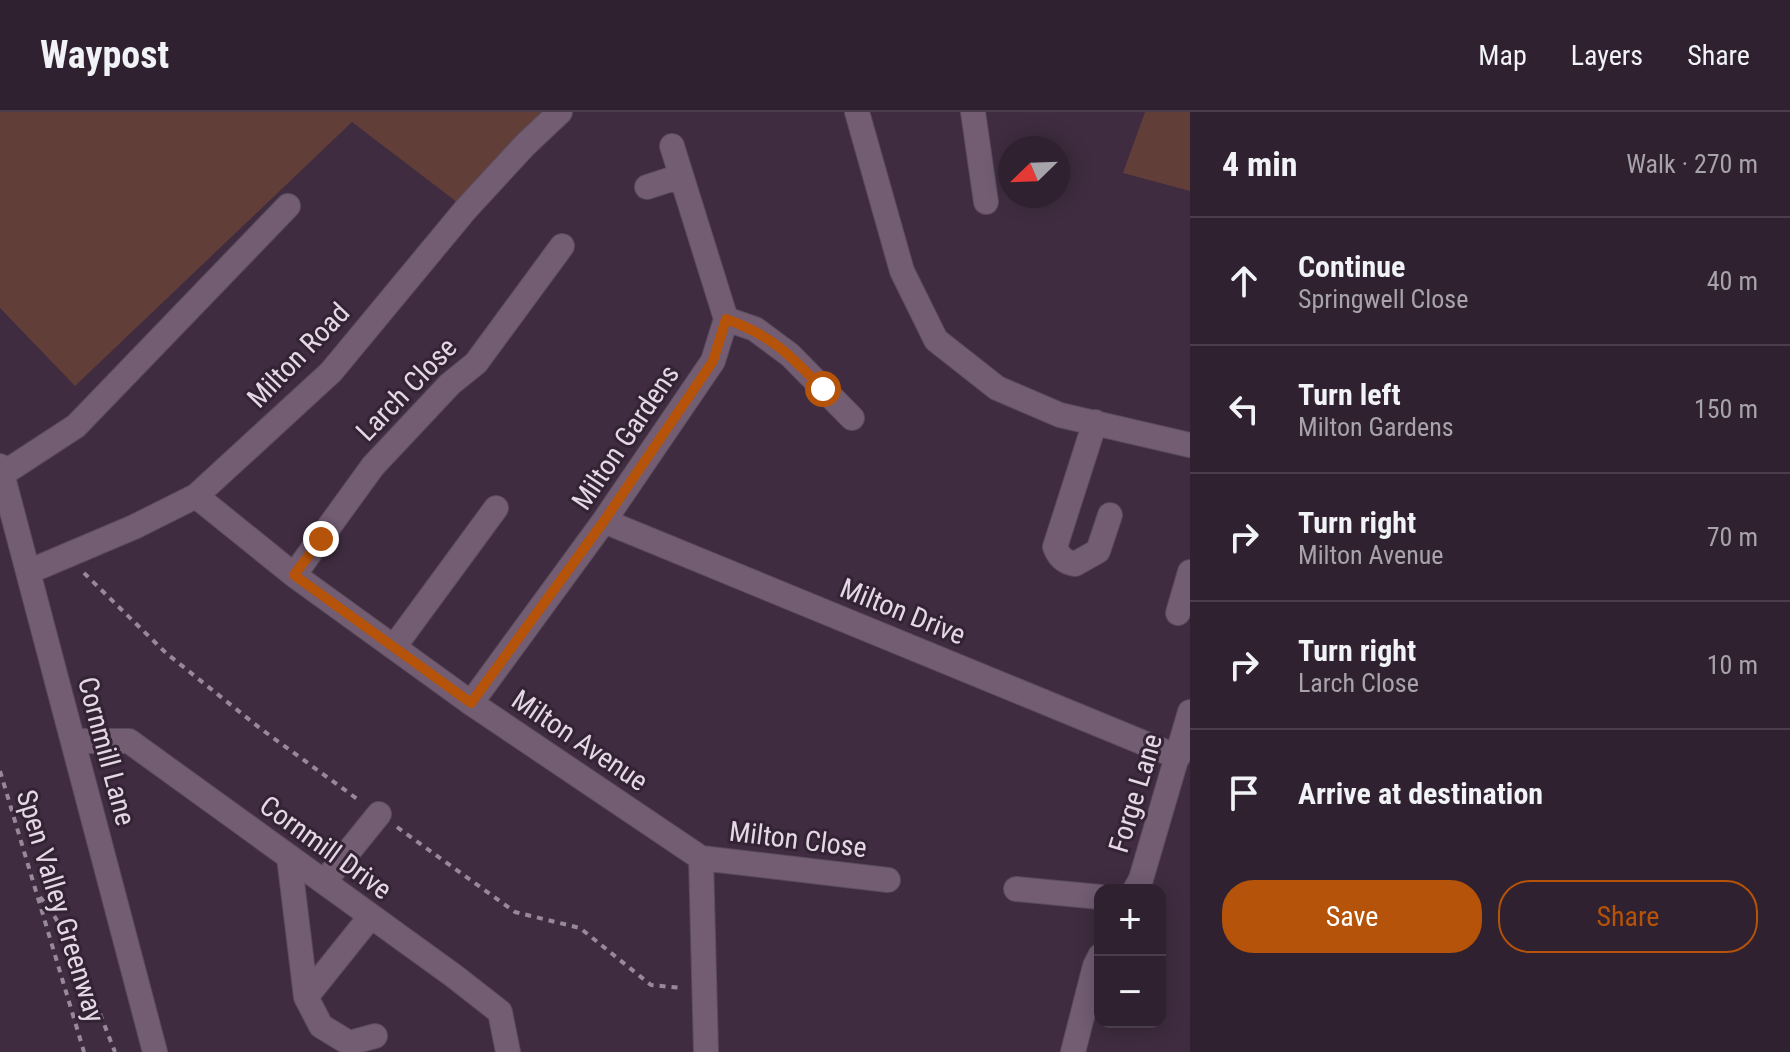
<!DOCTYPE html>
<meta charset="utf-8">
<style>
:root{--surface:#2f2130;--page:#3b2e3c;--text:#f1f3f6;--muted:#a7a3ab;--line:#4a3e4c;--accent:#b45309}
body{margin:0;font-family:"Roboto Condensed",sans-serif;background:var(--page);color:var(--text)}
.controls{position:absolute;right:24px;bottom:24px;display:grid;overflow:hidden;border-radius:16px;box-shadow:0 4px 20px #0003}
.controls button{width:72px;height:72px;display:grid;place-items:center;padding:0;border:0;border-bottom:2px solid var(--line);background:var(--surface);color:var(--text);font:40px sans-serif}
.compass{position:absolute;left:998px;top:24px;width:72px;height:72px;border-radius:50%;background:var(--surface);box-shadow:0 4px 20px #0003;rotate:247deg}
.stop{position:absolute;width:24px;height:24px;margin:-18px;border:6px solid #b45309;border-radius:50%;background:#fff}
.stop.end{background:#b45309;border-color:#fff;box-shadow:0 2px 8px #0008}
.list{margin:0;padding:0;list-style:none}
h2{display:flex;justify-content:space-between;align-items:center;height:104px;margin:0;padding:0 32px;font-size:34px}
h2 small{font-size:26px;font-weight:400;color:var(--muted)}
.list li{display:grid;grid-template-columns:52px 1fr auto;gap:24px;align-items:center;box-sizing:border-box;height:128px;padding:0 32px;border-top:2px solid var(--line)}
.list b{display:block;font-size:30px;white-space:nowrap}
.list p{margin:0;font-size:26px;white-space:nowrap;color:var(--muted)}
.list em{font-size:26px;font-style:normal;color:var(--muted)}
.actions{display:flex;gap:16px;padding:24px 32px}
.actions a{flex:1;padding:18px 0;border:2px solid var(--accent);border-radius:32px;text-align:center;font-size:28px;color:var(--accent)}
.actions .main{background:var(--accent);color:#fff}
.icon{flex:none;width:44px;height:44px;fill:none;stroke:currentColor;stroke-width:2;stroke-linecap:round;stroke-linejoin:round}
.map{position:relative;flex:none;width:1190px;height:940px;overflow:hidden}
header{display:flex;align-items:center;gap:48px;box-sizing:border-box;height:112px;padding:0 40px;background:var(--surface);border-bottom:2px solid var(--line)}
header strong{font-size:38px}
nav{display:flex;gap:44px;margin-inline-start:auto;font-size:28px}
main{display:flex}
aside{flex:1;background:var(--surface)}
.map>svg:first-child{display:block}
.green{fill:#623e39}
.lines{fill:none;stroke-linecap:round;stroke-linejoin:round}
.minor-casing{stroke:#5a4b5b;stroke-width:26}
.path{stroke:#988999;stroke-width:4;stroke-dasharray:6 6;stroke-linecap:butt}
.minor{stroke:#725d73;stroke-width:24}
.route{stroke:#b45309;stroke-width:10}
.labels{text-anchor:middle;stroke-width:6;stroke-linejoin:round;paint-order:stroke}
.street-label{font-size:28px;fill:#e4d8e4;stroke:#342235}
</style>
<header>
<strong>Waypost</strong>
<nav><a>Map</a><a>Layers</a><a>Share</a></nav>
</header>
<main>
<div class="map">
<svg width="1190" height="940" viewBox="0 0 1190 940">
<rect width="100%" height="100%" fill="#3f2c40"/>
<path class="green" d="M0,0H560L466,97L352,10L75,274L0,196Z
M1145,0H1190V79L1123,61Z"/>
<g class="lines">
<g class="minor-casing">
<path id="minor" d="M857,0L902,159L936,228L997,276L1060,303L1190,333
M973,0L986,90
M647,75L681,64
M726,207L755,217L790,243L852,306
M1095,310L1055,435C1059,445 1064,450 1075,452L1098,439L1110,403
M0,354L155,940
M4,361L76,314L288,94
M196,384L294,463L471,591L701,746L888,768
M604,409L1178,645
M28,460L134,415L196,384L331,260L466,97L525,33L560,0
M294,463L373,354L450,272L476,251L562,134
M1178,501L1190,460
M394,535L496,396
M471,591L604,409L713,249L726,207L672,34
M73,629H129L454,864L500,900L508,940
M289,745L306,885L321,914L349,931L375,924
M701,746L706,940
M324,770L379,702
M1016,777L1100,785
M1135,778L1141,767L1190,600
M306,885L371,804
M1073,940L1095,854L1100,844"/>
</g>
<path class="path" d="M84,461L166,541L261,617L360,689
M0,659L84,940
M397,715L515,800L580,816L651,873L682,876
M40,785C73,823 96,893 115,940"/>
<use href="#minor" class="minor"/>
</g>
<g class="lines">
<path class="route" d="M321,427L294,463L471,591L604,409L713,249L726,207C771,223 790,243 823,277"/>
</g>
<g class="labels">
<g class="street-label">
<text transform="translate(298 243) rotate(-46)" y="10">Milton Road</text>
<text transform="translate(406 277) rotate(-46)" y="10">Larch Close</text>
<text transform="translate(625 325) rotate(-56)" y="10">Milton Gardens</text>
<text transform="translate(903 499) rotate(22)" y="10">Milton Drive</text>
<text transform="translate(580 628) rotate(34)" y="10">Milton Avenue</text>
<text transform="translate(107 639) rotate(75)" y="10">Cornmill Lane</text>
<text transform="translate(1135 681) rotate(-73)" y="10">Forge Lane</text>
<text transform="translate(798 727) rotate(7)" y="10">Milton Close</text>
<text transform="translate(326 735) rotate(36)" y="10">Cornmill Drive</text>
<text transform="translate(61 794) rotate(73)" y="10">Spen Valley Greenway</text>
</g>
</g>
</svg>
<div class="controls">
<button>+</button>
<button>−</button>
</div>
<svg class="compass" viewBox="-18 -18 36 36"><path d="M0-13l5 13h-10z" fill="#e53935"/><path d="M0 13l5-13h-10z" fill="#a7a3ab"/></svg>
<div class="stop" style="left:823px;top:277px"></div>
<div class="stop end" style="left:321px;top:427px"></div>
</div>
<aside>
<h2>4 min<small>Walk · 270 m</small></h2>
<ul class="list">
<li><svg class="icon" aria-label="ahead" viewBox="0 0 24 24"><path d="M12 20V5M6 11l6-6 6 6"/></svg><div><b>Continue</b><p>Springwell Close</p></div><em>40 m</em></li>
<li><svg class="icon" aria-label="left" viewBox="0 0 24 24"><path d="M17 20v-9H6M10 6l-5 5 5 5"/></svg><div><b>Turn left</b><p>Milton Gardens</p></div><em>150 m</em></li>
<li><svg class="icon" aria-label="right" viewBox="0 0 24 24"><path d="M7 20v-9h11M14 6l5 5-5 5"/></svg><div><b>Turn right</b><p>Milton Avenue</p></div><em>70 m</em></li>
<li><svg class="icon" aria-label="right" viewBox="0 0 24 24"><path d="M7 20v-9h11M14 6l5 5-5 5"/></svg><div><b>Turn right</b><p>Larch Close</p></div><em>10 m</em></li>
<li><svg class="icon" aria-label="arrive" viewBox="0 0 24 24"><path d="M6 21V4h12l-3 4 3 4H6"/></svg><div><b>Arrive at destination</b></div></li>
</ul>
<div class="actions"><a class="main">Save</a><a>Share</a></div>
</aside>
</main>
